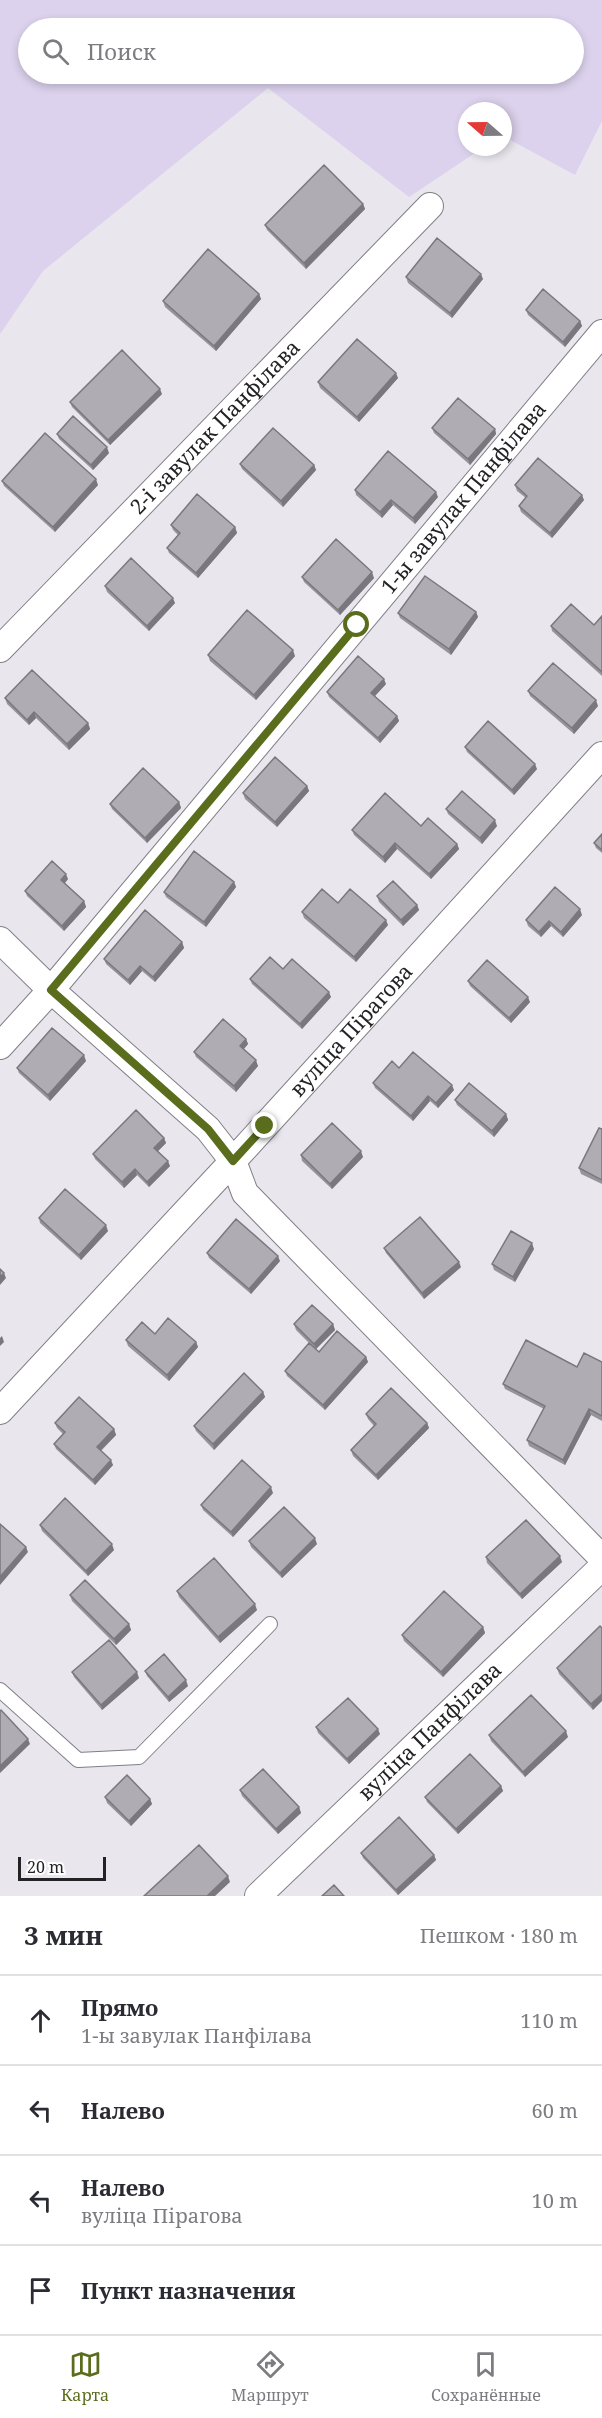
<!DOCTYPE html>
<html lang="ru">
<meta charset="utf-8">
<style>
:root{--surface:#fff;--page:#f7f7f7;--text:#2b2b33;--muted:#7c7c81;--line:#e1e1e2;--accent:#5a6d1c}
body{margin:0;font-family:"Noto Serif",serif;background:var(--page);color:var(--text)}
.compass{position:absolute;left:458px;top:102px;width:54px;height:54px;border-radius:50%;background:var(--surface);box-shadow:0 3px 9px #0003;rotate:290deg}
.scale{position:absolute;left:18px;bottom:15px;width:88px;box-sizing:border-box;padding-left:6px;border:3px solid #232225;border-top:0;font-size:16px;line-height:21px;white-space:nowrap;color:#232225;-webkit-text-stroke:4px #fff;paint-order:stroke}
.stop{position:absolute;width:18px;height:18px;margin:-14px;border:4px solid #5a6d1c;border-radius:50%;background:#fff}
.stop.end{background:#5a6d1c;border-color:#fff;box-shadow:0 2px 6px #0008}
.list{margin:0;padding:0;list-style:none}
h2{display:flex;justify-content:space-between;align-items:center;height:78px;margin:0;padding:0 24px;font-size:26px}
h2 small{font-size:20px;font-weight:400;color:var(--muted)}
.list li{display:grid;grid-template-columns:39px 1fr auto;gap:18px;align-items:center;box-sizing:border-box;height:90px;padding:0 24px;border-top:2px solid var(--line)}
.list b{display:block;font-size:22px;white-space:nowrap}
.list p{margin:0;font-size:20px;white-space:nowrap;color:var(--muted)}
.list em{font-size:20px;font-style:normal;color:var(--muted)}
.icon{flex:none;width:33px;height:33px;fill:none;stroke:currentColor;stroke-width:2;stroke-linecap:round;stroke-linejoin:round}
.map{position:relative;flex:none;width:602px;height:1896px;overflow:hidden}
.search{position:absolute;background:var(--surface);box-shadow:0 3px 9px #0003;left:18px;right:18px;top:18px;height:66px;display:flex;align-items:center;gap:15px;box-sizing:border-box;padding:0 21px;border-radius:33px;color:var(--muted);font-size:22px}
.sheet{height:438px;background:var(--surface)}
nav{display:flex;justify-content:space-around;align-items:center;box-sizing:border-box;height:84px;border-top:2px solid var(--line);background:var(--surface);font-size:16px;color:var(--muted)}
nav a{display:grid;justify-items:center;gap:3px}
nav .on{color:var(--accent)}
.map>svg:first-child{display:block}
.green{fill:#dcd2ed;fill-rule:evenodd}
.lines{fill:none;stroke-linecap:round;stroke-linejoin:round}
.lane-casing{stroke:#817e86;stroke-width:16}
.street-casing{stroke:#817e86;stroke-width:28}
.lane{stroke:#fff;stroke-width:14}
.street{stroke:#fff;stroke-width:26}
.wall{fill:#96949b}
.shaded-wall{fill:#7a787e}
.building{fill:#afacb4;stroke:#7a787e;stroke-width:1.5}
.route{stroke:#5a6d1c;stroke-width:8}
.labels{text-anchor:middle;stroke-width:5;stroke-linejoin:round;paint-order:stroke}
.street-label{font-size:21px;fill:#232225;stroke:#fff}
</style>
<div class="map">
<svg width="602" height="1896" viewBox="0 0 602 1896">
<rect width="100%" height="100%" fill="#e9e6ee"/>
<path class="green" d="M0,0H602V121L575,175L503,136V111H467V147H484L409,197L268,88L43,271L0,334ZM28,28H574V74H28Z"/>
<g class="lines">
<g class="lane-casing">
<path id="lane" d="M0,1690L78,1760L139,1757L270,1624"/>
</g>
<g class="street-casing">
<g id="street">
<path id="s1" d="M0,649L430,206"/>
<path d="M0,940L51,990L208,1129L233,1161L245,1193L602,1558"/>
<path id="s2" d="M0,1046L51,990L602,333"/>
<path id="s3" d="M0,1411L233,1161L602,755"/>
<path id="s4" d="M258,1896L602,1567"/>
</g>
</g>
<use href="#lane" class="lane"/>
<use href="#street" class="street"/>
</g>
<path class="wall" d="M363,204L365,209L306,269L267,230L265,225Z
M406,277L483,279L452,318L408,283Z
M259,294L261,299L216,351L165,307L163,301Z
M526,310L580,321L582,326L565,347L528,315Z
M398,378L359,422L320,388L318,382Z
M162,394L110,445L72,407L70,402Z
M432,428L495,429L496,434L470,465L434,433Z
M57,434L109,453L93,470L59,439Z
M240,464L314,465L316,470L283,507L242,469Z
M2,481L98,485L55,532L4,486Z
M515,485L584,500L552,538L521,512L519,506L526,498L517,491Z
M355,490L438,497L415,524L393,505L382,518L356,495Z
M171,525L235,527L237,533L198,578L169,553L167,548L178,535L173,530Z
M302,577L374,578L340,615L304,582Z
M105,586L175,603L149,631L107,592Z
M476,612L478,617L451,655L400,618L398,613Z
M602,616V676L552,631L551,626L594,625Z
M208,655L295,656L256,700L210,661Z
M386,684L375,696L397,716L399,721L380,743L329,697L327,692Z
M528,691L598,706L574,734L530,696Z
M5,698L88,723L90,729L69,750L36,718L29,725L7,704Z
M465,747L537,769L514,795L467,752Z
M307,786L309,791L277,827L245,799L243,793Z
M179,802L181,808L147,843L112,809L110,804Z
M446,809L497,826L482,844L448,814Z
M421,826L457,844L459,849L431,879L397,849L385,863L354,835L352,830Z
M602,834V853L596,848L594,843Z
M68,879L65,883L84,901L86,907L64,931L27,896L25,891Z
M234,882L236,887L206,927L166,897L164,892Z
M377,896L417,905L419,910L403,926L379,902Z
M338,903L388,925L356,962L304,918L302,912Z
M582,915L563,937L551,926L541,937L528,926L526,920Z
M182,942L184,948L155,982L142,971L130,985L106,964L104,959Z
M283,969L331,997L302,1029L252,984L250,979Z
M468,981L530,1002L511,1023L470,986Z
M246,1039L248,1044L244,1049L258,1066L236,1092L196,1057L194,1052Z
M86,1061L50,1101L19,1073L17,1068Z
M399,1068L454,1090L438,1108L430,1101L413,1121L375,1088L373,1083Z
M455,1100L506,1114L508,1120L494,1137L457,1105Z
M602,1129V1184L581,1174L579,1168Z
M164,1138L166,1143L158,1151L170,1166L149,1187L137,1175L124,1188L95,1159L93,1154Z
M301,1155L363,1157L332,1189L302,1161Z
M39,1218L108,1231L81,1260L40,1223Z
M384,1248L461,1267L424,1299L386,1253Z
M534,1249L515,1282L494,1270L492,1264Z
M207,1253L280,1261L251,1294L209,1258Z
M294,1324H333L335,1330L316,1349L319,1352L366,1357L368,1362L325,1410L287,1376L285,1371L314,1348L296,1330Z
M155,1334L196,1342L198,1347L169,1381L128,1346L126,1340Z
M602,1362V1421L591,1415L565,1465L529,1446L527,1440L544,1409L505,1389L503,1384Z
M263,1392L265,1397L214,1450L196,1431L194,1426Z
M366,1414L427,1423L429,1428L378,1480L353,1456L351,1450L374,1426L368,1419Z
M55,1423L114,1429L116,1435L101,1451L113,1465L95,1485L56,1449L54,1444L63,1434L57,1428Z
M273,1493L233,1537L203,1510L201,1505Z
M40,1525L114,1550L88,1576L42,1531Z
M249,1541L317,1544L282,1578L251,1547Z
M486,1557L562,1562L522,1599L487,1563Z
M177,1591L257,1610L220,1643L179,1597Z
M70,1595L129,1624L131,1630L116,1645L72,1601Z
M600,1626L593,1710L559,1674L557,1668Z
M483,1627L485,1633L443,1677L404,1641L402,1635Z
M145,1671L188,1686L169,1702L147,1676Z
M72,1672L139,1678L102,1710L74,1677Z
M316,1727L380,1734L349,1764L318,1733Z
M489,1735L568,1737L525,1777L491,1741Z
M501,1786L503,1791L458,1834L427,1802L425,1797Z
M240,1790L299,1807L301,1813L278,1834L242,1796Z
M105,1797L150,1799L152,1804L131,1826L107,1803Z
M361,1853L434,1855L436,1860L398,1895L363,1858Z"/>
<path class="shaded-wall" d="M363,204L365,209L306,269L304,263Z
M481,274L483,279L452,318L450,313Z
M259,294L261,299L216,351L214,346Z
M580,321L582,326L565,347L563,342Z
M396,373L398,378L359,422L357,417Z
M160,389L162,394L110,445L108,440Z
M495,429L496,434L470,465L468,459Z
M107,447L109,453L93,470L91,465Z
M314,465L316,470L283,507L281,501Z
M96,479L98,485L55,532L53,527Z
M436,492L438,497L415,524L413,518Z
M582,495L584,500L552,538L550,533Z
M391,500L393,505L382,518L380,512Z
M235,527L237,533L198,578L196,573Z
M372,572L374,578L340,615L338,610Z
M173,598L175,603L149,631L147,626Z
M476,612L478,617L451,655L449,649Z
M293,650L295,656L256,700L254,695Z
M384,679L386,684L373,698L371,693Z
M596,700L598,706L574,734L572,728Z
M34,712L36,718L29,725L27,720Z
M397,716L399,721L380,743L378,738Z
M88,723L90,729L69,750L67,744Z
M535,764L537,769L514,795L512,790Z
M307,786L309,791L277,827L275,822Z
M179,802L181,808L147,843L145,838Z
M495,820L497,826L482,844L480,838Z
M395,843L397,849L385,863L383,857Z
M457,844L459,849L431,879L429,874Z
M66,874L68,879L63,885L61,880Z
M234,882L236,887L206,927L204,922Z
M84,901L86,907L64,931L62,926Z
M417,905L419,910L403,926L401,920Z
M580,909L582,915L563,937L561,932Z
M386,920L388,925L356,962L354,957Z
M549,921L551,926L541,937L539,932Z
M182,942L184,948L155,982L153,977Z
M140,966L142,971L130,985L128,980Z
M329,992L331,997L302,1029L300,1024Z
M528,997L530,1002L511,1023L509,1018Z
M246,1039L248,1044L242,1051L240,1046Z
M84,1055L86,1061L50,1101L48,1095Z
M256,1060L258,1066L236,1092L234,1086Z
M452,1085L454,1090L438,1108L436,1103Z
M428,1096L430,1101L413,1121L411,1116Z
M506,1114L508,1120L494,1137L492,1131Z
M164,1138L166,1143L156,1153L154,1148Z
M361,1151L363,1157L332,1189L330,1184Z
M168,1161L170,1166L149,1187L147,1182Z
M135,1169L137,1175L124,1188L122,1182Z
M106,1225L108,1231L81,1260L79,1255Z
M532,1243L534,1249L515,1282L513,1277Z
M278,1256L280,1261L251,1294L249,1289Z
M459,1262L461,1267L424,1299L422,1293Z
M4,1273L6,1278L0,1285V1277Z
M333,1324L335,1330L316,1349L314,1344Z
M2,1336L4,1342L0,1346V1338Z
M196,1342L198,1347L169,1381L167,1375Z
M366,1357L368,1362L325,1410L323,1405Z
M263,1392L265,1397L214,1450L213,1444Z
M589,1409L591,1415L565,1465L563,1460Z
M427,1423L429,1428L378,1480L376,1475Z
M114,1429L116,1435L99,1452L97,1447Z
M111,1460L113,1465L95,1485L93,1480Z
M271,1487L273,1493L233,1537L231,1532Z
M315,1538L317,1544L282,1578L280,1573Z
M112,1544L114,1550L88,1576L86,1571Z
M26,1547L28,1552L0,1585V1577Z
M560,1556L562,1562L522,1599L520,1594Z
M255,1604L257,1610L220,1643L218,1637Z
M129,1624L131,1630L116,1645L114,1639Z
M483,1627L485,1633L443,1677L441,1672Z
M137,1672L139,1678L102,1710L101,1705Z
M186,1680L188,1686L169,1702L168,1697Z
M602,1694V1701L593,1710L591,1704Z
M378,1729L380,1734L349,1764L347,1759Z
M566,1731L568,1737L525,1777L523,1772Z
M28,1739L30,1744L0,1773V1766Z
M501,1786L503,1791L458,1834L456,1829Z
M150,1799L152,1804L131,1826L129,1821Z
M299,1807L301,1813L278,1834L276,1829Z
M434,1855L436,1860L398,1895L396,1890Z
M228,1876L230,1882L215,1896H207Z"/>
<path class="building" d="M324,165L363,204L304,263L265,225Z
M437,238L481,274L450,313L406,277Z
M208,249L259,294L214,346L163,301Z
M543,289L580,321L563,342L526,310Z
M357,339L396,373L357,417L318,382Z
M122,350L160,389L108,440L70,402Z
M458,398L495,429L468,459L432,428Z
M73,416L107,447L91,465L57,434Z
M273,428L314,465L281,501L240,464Z
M45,433L96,479L53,527L2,481Z
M388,451L436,492L413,518L391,500L380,512L355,490Z
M538,458L582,495L550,533L519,506L527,496L515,485Z
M197,494L235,527L196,573L167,548L180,533L171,525Z
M336,539L372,572L338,610L302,577Z
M131,558L173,598L147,626L105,586Z
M425,576L476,612L449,649L398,613Z
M571,604L594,625L602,616V672L551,626Z
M247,610L293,650L254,695L208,655Z
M358,656L384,679L371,693L397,716L378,738L327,692Z
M553,663L596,700L572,728L528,691Z
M32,670L88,723L67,744L34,712L27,720L5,698Z
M488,721L535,764L512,790L465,747Z
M275,757L307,786L275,822L243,793Z
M143,768L179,802L145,838L110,804Z
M462,791L495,820L480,838L446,809Z
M385,793L421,826L428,818L457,844L429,874L395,843L383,857L352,830Z
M602,834V850L594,843Z
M194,851L234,882L204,922L164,892Z
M52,861L66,874L61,880L84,901L62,926L25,891Z
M393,881L417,905L401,920L377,896Z
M555,887L580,909L561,932L549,921L539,932L526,920Z
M322,889L338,903L350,889L386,920L354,957L302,912Z
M145,910L182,942L153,977L140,966L128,980L104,959Z
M270,957L283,969L292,959L329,992L300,1024L250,979Z
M487,960L528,997L509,1018L468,981Z
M223,1019L246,1039L240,1046L256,1060L234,1086L194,1052Z
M52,1028L84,1055L48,1095L17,1068Z
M413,1052L452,1085L436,1103L428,1096L411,1116L373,1083L392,1061L399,1068Z
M469,1083L506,1114L492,1131L455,1100Z
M136,1110L164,1138L154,1148L168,1161L147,1182L135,1169L122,1182L93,1154Z
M332,1123L361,1151L330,1184L301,1155Z
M599,1128L602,1129V1180L579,1168Z
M65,1189L106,1225L79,1255L39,1218Z
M420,1217L459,1262L422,1293L384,1248Z
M236,1219L278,1256L249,1289L207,1253Z
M511,1231L532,1243L513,1277L492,1264Z
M0,1269L4,1273L0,1277Z
M312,1305L333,1324L314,1344L294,1324Z
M168,1318L196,1342L167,1375L126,1340L142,1322L155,1334Z
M337,1331L366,1357L323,1405L285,1371L309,1343L319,1352Z
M526,1340L577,1367L584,1353L602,1362V1416L589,1409L563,1460L527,1440L545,1406L503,1384Z
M244,1373L263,1392L213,1444L194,1426Z
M391,1388L427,1423L376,1475L351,1450L376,1424L366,1414Z
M79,1397L114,1429L97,1447L111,1460L93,1480L54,1444L65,1432L55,1423Z
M242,1460L271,1487L231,1532L201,1505Z
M65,1498L112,1544L86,1571L40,1525Z
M284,1507L315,1538L280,1573L249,1541Z
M526,1520L560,1556L520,1594L486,1557Z
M0,1524L26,1547L0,1577Z
M214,1558L255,1604L218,1637L177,1591Z
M85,1580L129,1624L114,1639L70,1595Z
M444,1591L483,1627L441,1672L402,1635Z
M600,1626L602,1628V1694L591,1704L557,1668Z
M109,1640L137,1672L101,1705L72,1672Z
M164,1654L186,1680L168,1697L145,1671Z
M531,1695L566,1731L523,1772L489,1735Z
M348,1698L378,1729L347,1759L316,1727Z
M1,1710L28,1739L0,1766V1711Z
M470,1754L501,1786L456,1829L425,1797Z
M263,1769L299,1807L276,1829L240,1790Z
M127,1775L150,1799L129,1821L105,1797Z
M399,1817L434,1855L396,1890L361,1853Z
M199,1845L228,1876L207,1896H144Z
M334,1885L344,1896H322Z"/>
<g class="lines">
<path class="route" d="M265,1126L233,1161L208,1129L51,990L357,625"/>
</g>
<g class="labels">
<g class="street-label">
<text dy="7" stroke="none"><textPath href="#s1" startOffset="309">2-і завулак Панфілава</textPath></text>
<text dy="7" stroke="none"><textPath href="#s2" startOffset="718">1-ы завулак Панфілава</textPath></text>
<text dy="7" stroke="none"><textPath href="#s3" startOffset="518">вуліца Пірагова</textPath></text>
<text dy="7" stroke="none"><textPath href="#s4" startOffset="238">вуліца Панфілава</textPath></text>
</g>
</g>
</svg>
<svg class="compass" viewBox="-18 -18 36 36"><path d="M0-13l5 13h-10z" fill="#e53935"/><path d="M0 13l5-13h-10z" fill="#7c7c81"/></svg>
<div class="scale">20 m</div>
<div class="stop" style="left:357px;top:625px"></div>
<div class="stop end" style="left:265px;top:1126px"></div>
<div class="search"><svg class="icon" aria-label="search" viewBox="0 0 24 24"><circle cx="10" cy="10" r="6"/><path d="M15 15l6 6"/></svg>Поиск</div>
</div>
<section class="sheet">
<h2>3 мин<small>Пешком · 180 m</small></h2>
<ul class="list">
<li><svg class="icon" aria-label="ahead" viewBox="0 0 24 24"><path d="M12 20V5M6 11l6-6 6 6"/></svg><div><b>Прямо</b><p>1-ы завулак Панфілава</p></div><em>110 m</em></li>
<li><svg class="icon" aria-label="left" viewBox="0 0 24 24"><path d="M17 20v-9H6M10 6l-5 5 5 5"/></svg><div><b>Налево</b></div><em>60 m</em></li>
<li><svg class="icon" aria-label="left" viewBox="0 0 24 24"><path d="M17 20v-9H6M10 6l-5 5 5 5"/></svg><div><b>Налево</b><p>вуліца Пірагова</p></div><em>10 m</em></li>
<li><svg class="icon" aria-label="arrive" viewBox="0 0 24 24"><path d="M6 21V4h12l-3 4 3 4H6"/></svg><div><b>Пункт назначения</b></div></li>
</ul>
</section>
<nav>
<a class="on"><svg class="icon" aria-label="map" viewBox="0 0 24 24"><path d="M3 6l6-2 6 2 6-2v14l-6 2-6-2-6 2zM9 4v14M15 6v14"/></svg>Карта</a>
<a><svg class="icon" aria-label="directions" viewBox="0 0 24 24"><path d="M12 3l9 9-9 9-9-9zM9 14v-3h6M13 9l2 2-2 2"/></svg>Маршрут</a>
<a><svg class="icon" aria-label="saved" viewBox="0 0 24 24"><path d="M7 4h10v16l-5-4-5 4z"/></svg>Сохранённые</a>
</nav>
